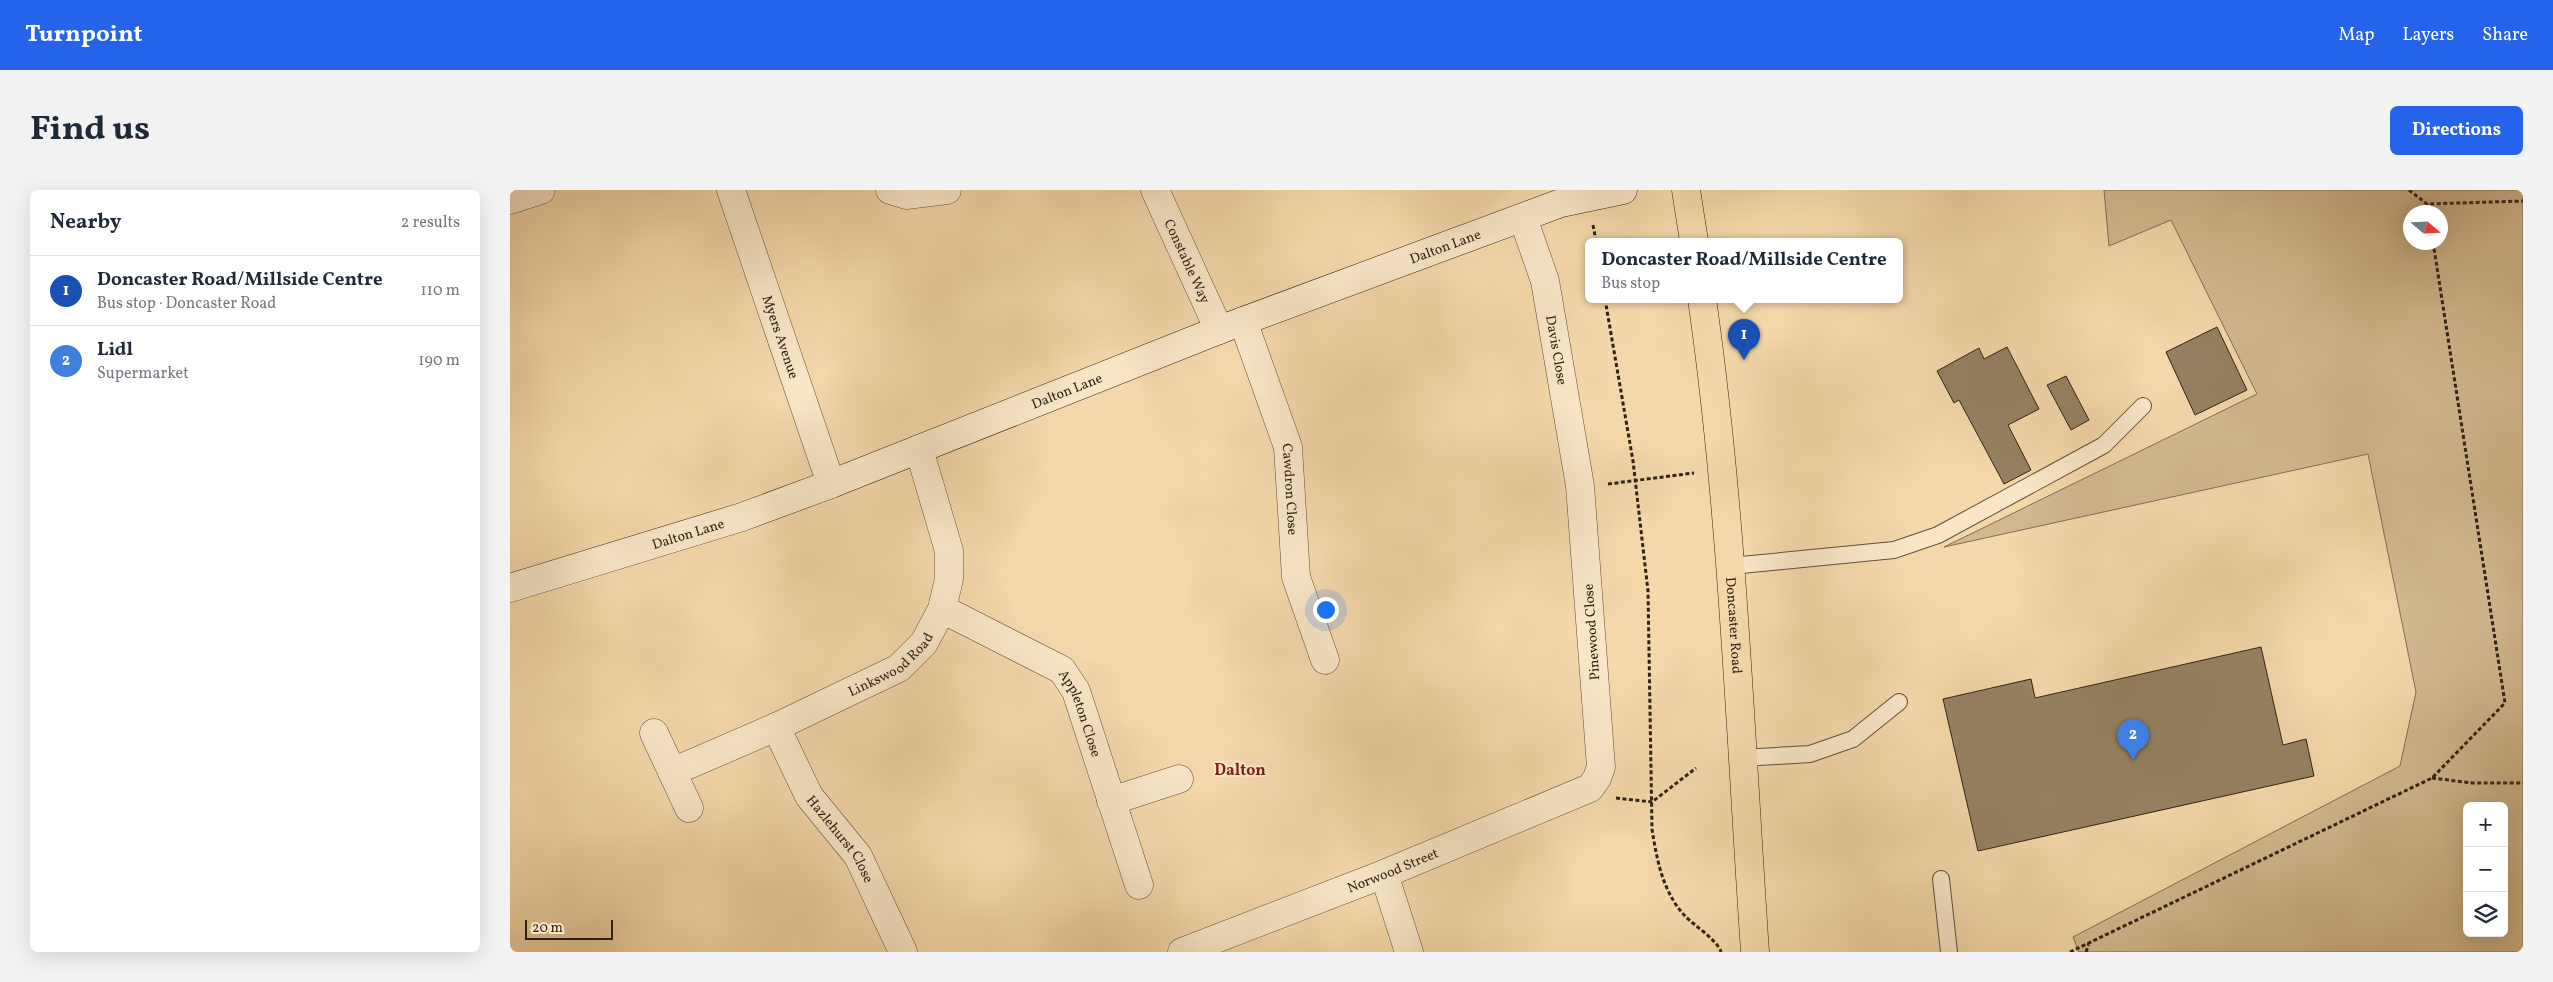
<!DOCTYPE html>
<meta charset="utf-8">
<style>
:root{--surface:#fff;--page:#f2f2f3;--text:#1f2937;--muted:#747a83;--line:#e0e1e3;--accent:#2563eb}
body{margin:0;font-family:Vollkorn,serif;background:var(--page);color:var(--text)}
.controls{position:absolute;right:15px;bottom:15px;display:grid;overflow:hidden;border-radius:8px;box-shadow:0 5px 20px #0002}
.controls button{width:45px;height:45px;display:grid;place-items:center;padding:0;border:0;border-bottom:1px solid var(--line);background:var(--surface);color:var(--text);font:25px sans-serif}
.compass{position:absolute;left:1893px;top:15px;width:45px;height:45px;border-radius:50%;background:var(--surface);box-shadow:0 5px 20px #0002;rotate:109deg}
.scale{position:absolute;left:15px;bottom:12px;width:88px;box-sizing:border-box;padding-left:5px;border:2px solid #2f2316;border-top:0;font-size:14px;line-height:18px;white-space:nowrap;color:#2f2316;-webkit-text-stroke:4px #f8e6c7;paint-order:stroke}
.you{position:absolute;left:815px;top:419px;width:18px;height:18px;margin:-12px;border:4px solid #fff;border-radius:50%;background:#1a73e8;box-shadow:0 0 0 8px #1a73e833}
.badge{display:grid;place-items:center;width:32px;height:32px;border-radius:50%;background:var(--accent);color:#fff;font-size:16px;font-weight:700}
.pin{position:absolute;translate:-50% -41px;filter:drop-shadow(0 1px 2px #0008)}
.pin::after{content:'';position:absolute;top:26px;width:18px;height:15px;background:inherit;clip-path:polygon(0 0,100% 0,50% 100%)}
.popup{position:absolute;left:1075px;top:48px;width:318px;height:65px;box-sizing:border-box;display:grid;place-content:center;border-radius:8px;background:var(--surface);filter:drop-shadow(0 1px 4px #0005);font-size:16px;white-space:nowrap;color:var(--muted)}
.popup b{font-size:19px;color:var(--text)}
.popup::after{content:'';position:absolute;left:50%;top:100%;margin-left:-10px;border:10px solid transparent;border-top-color:var(--surface)}
.list{margin:0;padding:0;list-style:none}
h2{display:flex;justify-content:space-between;align-items:center;height:65px;margin:0;padding:0 20px;font-size:21px}
h2 small{font-size:16px;font-weight:400;color:var(--muted)}
.list li{display:grid;grid-template-columns:32px 1fr auto;gap:15px;align-items:center;box-sizing:border-box;height:70px;padding:0 20px;border-top:1px solid var(--line)}
.list b{display:block;font-size:19px;white-space:nowrap}
.list p{margin:0;font-size:16px;white-space:nowrap;color:var(--muted)}
.list em{font-size:16px;font-style:normal;color:var(--muted)}
.icon{flex:none;width:28px;height:28px;fill:none;stroke:currentColor;stroke-width:2;stroke-linecap:round;stroke-linejoin:round}
.map{position:relative;flex:none;width:2013px;height:762px;overflow:hidden;border-radius:8px}
header{display:flex;align-items:center;gap:30px;box-sizing:border-box;height:70px;padding:0 25px;background:var(--accent);color:#fff}
header strong{font-size:24px}
nav{display:flex;gap:28px;margin-inline-start:auto;font-size:18px}
.intro{display:flex;align-items:center;justify-content:space-between;box-sizing:border-box;height:120px;padding:0 30px}
h1{margin:0;font-size:35px}
.button{padding:12px 22px;border-radius:8px;background:var(--accent);color:#fff;font-size:18px;font-weight:700}
main{display:flex;gap:30px;padding:0 30px}
aside{flex:1;background:var(--surface);border-radius:8px;box-shadow:0 5px 20px #0002}
.map>svg:first-child{display:block}
.green{fill:#d3b990;stroke:#816e53;fill-rule:evenodd}
.building{fill:#958162;stroke:#2f2316}
.lines{fill:none;stroke-linecap:round;stroke-linejoin:round}
.lane-casing{stroke:#60503b;stroke-width:18}
.street-casing{stroke:#60503b;stroke-width:29}
.secondary-casing{stroke:#2f2316;stroke-width:29}
.primary-casing{stroke:#2f2316;stroke-width:29}
.path{stroke:#2f2316;stroke-width:3;stroke-dasharray:4 2.5;stroke-linecap:butt}
.lane{stroke:#f8e6c7;stroke-width:16}
.street{stroke:#f8e6c7;stroke-width:28}
.secondary{stroke:#f8e6c7;stroke-width:28}
.primary{stroke:#f4d8a9;stroke-width:28}
.labels{text-anchor:middle;stroke-width:4;stroke-linejoin:round;paint-order:stroke}
.street-label{font-size:14px;fill:#2f2316;stroke:#f8e6c7}
.quarter-label{font-size:16px;font-weight:bold;fill:#7a1f14;stroke:#f8e6c7}
</style>
<header>
<strong>Turnpoint</strong>
<nav><a>Map</a><a>Layers</a><a>Share</a></nav>
</header>
<div class="intro"><h1>Find us</h1><a class="button">Directions</a></div>
<main>
<aside>
<h2>Nearby<small>2 results</small></h2>
<ul class="list">
<li><span class="badge" style="background:#1a4fb4">1</span><div><b>Doncaster Road/Millside Centre</b><p>Bus stop · Doncaster Road</p></div><em>110 m</em></li>
<li><span class="badge" style="background:#3f7fe0">2</span><div><b>Lidl</b><p>Supermarket</p></div><em>190 m</em></li>
</ul>
</aside>
<div class="map">
<svg width="2013" height="762" viewBox="0 0 2013 762">
<rect width="100%" height="100%" fill="#f4d8a9"/>
<filter id="stains"><feTurbulence type="fractalNoise" baseFrequency=".004" numOctaves="4"/><feColorMatrix values="0 0 0 0 .2 0 0 0 0 .09 0 0 0 0 .02 0 0 0 .5 -.17"/></filter>
<radialGradient id="worn" r=".72"><stop offset=".6" stop-color="#630" stop-opacity="0"/><stop offset="1" stop-color="#630" stop-opacity=".3"/></radialGradient>
<path class="green" d="M1594,0H2013V762H1569L1563,747L1890,576L1906,502L1858,264L1434,357L1747,204L1661,30L1599,56ZM1930,22V52H1900V22ZM1957,616H1994V743H1957Z"/>
<path class="building" d="M1707,137L1737,200L1685,225L1656,162Z
M1497,157L1529,219L1498,235L1521,280L1494,294L1449,210L1444,213L1427,181L1469,158L1474,169Z
M1556,186L1579,230L1561,240L1537,195Z
M1751,457L1773,555L1796,549L1804,586L1468,661L1433,509L1521,489L1525,508Z"/>
<g class="lines">
<g class="lane-casing">
<path id="lane" d="M1221,376L1384,360L1428,345L1594,255L1633,216
M1232,568L1300,564L1343,549L1389,512
M1431,689L1439,762"/>
</g>
<g class="street-casing">
<g id="street">
<path id="s1" d="M221,0L321,294"/>
<path d="M380,0L396,5L437,0"/>
<path id="s2" d="M645,0L709,140"/>
<path d="M0,10L31,0"/>
<path id="s3" d="M733,131L778,257L786,387L815,470"/>
<path id="s4" d="M432,419L552,480L566,501L629,695"/>
<path id="s5" d="M266,537L299,606L348,666L393,762"/>
<path d="M144,543L179,618"/>
<path id="s6" d="M162,582L266,537L389,478L414,453L432,419L439,389V361L409,259"/>
<path d="M601,611L669,589"/>
<path d="M874,684L899,762"/>
<path id="s7" d="M672,762L874,684L1080,598L1087,588L1091,577L1070,296L1035,91L1013,28"/>
</g>
</g>
<g class="secondary-casing">
<g id="secondary">
<path id="s8" d="M0,398L232,327L321,294L709,140L1051,13L1113,0"/>
</g>
</g>
<g class="primary-casing">
<g id="primary">
<path d="M1176,0L1184,51"/>
<path id="s9" d="M1192,109C1223,325 1230,544 1245,762"/>
</g>
</g>
<path class="path" d="M1899,0L1917,14L2013,11
M1917,14L1918,22
M1083,35L1086,51
M1095,109L1123,271L1138,401L1142,639C1147,671 1153,703 1176,727C1185,736 1208,751 1211,762
M1098,294L1184,283
M1922,588L1962,593H2013
M1106,608L1142,612L1186,578
M1560,762L1922,588L1995,513L1923,52
M1576,762L1579,753"/>
<use href="#lane" class="lane"/>
<use href="#street" class="street"/>
<use href="#secondary" class="secondary"/>
<use href="#primary" class="primary"/>
</g>
<g class="labels">
<g class="street-label">
<text dy="5" stroke="none"><textPath href="#s8" startOffset="996">Dalton Lane</textPath></text>
<text dy="5" stroke="none"><textPath href="#s2" startOffset="78">Constable Way</textPath></text>
<text dy="5" stroke="none"><textPath href="#s1" startOffset="155">Myers Avenue</textPath></text>
<text transform="translate(1047 160) rotate(80)" y="5">Davis Close</text>
<text dy="5" stroke="none"><textPath href="#s8" startOffset="591">Dalton Lane</textPath></text>
<text dy="5" stroke="none"><textPath href="#s3" startOffset="176">Cawdron Close</textPath></text>
<text dy="5" stroke="none"><textPath href="#s8" startOffset="186">Dalton Lane</textPath></text>
<text dy="5" stroke="none"><textPath href="#s9" startOffset="328">Doncaster Road</textPath></text>
<text transform="translate(1081 442) rotate(-94)" y="5">Pinewood Close</text>
<text dy="5" stroke="none"><textPath href="#s6" startOffset="245">Linkswood Road</textPath></text>
<text dy="5" stroke="none"><textPath href="#s4" startOffset="182">Appleton Close</textPath></text>
<text dy="5" stroke="none"><textPath href="#s5" startOffset="130">Hazlehurst Close</textPath></text>
<text dy="5" stroke="none"><textPath href="#s7" startOffset="226">Norwood Street</textPath></text>
</g>
<g class="quarter-label">
<text x="730" y="585">Dalton</text>
</g>
</g>
<rect width="100%" height="100%" filter="url(#stains)"/>
<rect width="100%" height="100%" fill="url(#worn)"/>
</svg>
<div class="controls">
<button>+</button>
<button>−</button>
<button><svg class="icon" aria-label="layers" viewBox="0 0 24 24"><path d="M12 4l9 5-9 5-9-5zM3 14l9 5 9-5"/></svg></button>
</div>
<svg class="compass" viewBox="-18 -18 36 36"><path d="M0-13l5 13h-10z" fill="#e53935"/><path d="M0 13l5-13h-10z" fill="#747a83"/></svg>
<div class="scale">20 m</div>
<div class="you"></div>
<div class="pin badge" style="left:1234px;top:170px;background:#1a4fb4">1</div>
<div class="popup"><b>Doncaster Road/Millside Centre</b>Bus stop</div>
<div class="pin badge" style="left:1623px;top:570px;background:#3f7fe0">2</div>
</div>
</main>
